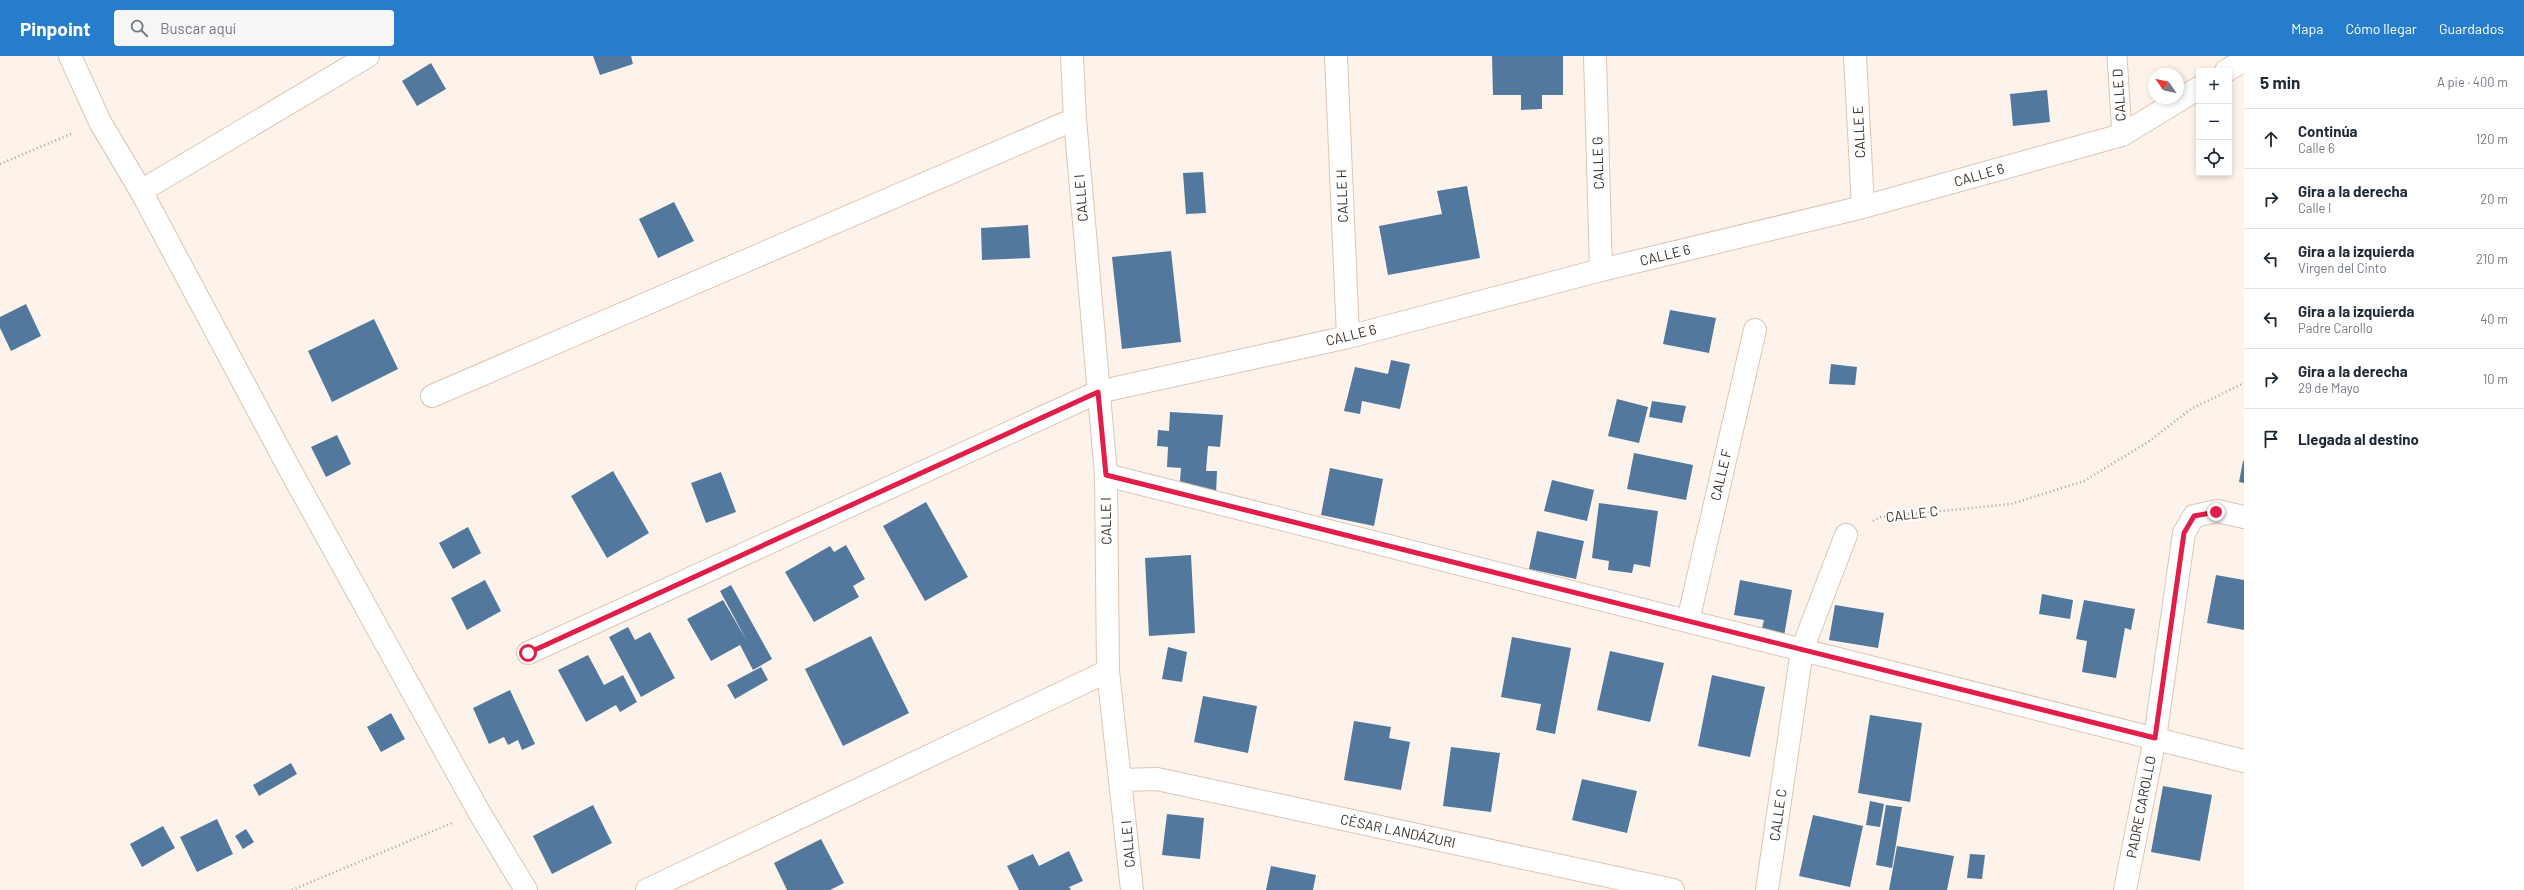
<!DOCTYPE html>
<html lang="es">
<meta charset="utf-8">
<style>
:root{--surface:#fff;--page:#f6f6f7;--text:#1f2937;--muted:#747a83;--line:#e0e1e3;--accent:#257dcb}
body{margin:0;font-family:Barlow,sans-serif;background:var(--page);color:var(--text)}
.controls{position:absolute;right:12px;top:12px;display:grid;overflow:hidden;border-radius:4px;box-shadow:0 2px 6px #0003}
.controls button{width:36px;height:36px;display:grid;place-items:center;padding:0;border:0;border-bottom:1px solid var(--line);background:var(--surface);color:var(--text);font:20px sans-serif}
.compass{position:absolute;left:2148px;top:12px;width:36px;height:36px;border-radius:50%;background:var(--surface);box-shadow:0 2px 6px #0003;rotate:304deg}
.stop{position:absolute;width:12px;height:12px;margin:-9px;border:3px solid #e11d48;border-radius:50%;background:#fff}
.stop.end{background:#e11d48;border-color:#fff;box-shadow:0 1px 4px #0008}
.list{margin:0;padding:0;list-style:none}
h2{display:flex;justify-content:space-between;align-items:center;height:52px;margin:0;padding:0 16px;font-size:17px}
h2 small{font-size:13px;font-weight:400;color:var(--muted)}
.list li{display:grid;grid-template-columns:26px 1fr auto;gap:12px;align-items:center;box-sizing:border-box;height:60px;padding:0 16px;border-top:1px solid var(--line)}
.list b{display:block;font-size:15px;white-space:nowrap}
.list p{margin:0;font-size:13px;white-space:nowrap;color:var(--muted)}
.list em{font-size:13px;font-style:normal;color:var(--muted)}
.icon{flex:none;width:22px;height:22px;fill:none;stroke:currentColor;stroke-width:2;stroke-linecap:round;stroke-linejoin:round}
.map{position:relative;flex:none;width:2244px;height:834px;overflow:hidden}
header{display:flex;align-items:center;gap:24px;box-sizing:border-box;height:56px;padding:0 20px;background:var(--accent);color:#fff}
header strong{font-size:19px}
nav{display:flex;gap:22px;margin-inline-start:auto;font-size:14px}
.search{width:280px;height:36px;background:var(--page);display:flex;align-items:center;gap:10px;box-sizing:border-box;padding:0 14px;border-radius:4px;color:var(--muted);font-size:15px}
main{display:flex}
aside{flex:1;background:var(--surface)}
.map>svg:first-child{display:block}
.building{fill:#53789d}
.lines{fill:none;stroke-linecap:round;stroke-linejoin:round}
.service-casing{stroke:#dfc4b1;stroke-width:21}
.minor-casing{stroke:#dfc4b1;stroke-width:24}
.path{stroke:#aaa098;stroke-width:2.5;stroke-dasharray:1 3;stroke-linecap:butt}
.service{stroke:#fff;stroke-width:19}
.minor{stroke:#fff;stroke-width:22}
.route{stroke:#e11d48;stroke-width:5}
.labels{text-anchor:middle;stroke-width:4;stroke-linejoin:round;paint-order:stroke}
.street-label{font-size:14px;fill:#382e26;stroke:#fff}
</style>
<header>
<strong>Pinpoint</strong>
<div class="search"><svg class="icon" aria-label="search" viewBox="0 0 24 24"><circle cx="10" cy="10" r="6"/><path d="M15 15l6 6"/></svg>Buscar aquí</div>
<nav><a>Mapa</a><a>Cómo llegar</a><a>Guardados</a></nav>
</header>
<main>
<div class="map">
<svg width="2244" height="834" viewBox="0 0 2244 834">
<rect width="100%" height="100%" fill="#fef3eb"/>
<path class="building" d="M593,0H631L633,8L600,19Z
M1492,0H1563V39H1542V53L1521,54V39H1493Z
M431,7L446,33L417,50L402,25Z
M2047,34L2050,66L2013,70L2010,38Z
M1203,116L1206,157L1186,158L1183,117Z
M1467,130L1480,202L1388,219L1379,170L1442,158L1437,135Z
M674,146L694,185L658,202L639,163Z
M1028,169L1030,202L982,204L981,172Z
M1171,195L1181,286L1122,293L1112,201Z
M26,248L41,280L11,295L0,272V261Z
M1670,254L1716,262L1709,297L1663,288Z
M374,263L398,313L332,346L308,295Z
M1391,304L1410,308L1400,353L1362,345L1360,358L1344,355L1355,311L1388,318Z
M1831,308L1857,311L1855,329L1829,328Z
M1617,343L1648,351L1639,387L1608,380Z
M1652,345L1686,350L1682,367L1649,361Z
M1170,356L1223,359L1220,391L1208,390L1206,415H1217L1216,438L1179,436L1181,412L1167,411L1168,391L1157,390L1158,374L1169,375Z
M337,379L351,408L326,421L311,391Z
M1634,397L1693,409L1686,444L1627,433Z
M2243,405H2244V427L2239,426Z
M1330,412L1383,423L1374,470L1321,459Z
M613,415L649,477L607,502L571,440Z
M721,416L736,456L706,467L691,427Z
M1552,424L1594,434L1587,465L1544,455Z
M926,446L968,521L925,545L883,470Z
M1599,447L1658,455L1650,511L1634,508L1632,517L1608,514L1609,505L1592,502Z
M468,471L481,497L453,513L439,487Z
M1537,475L1584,485L1576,523L1529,513Z
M846,489L865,523L853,530L859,541L814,566L785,516L830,490L834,496Z
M1191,499L1195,577L1149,580L1145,502Z
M2216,519L2244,524V574L2207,567Z
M485,524L501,555L467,574L451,542Z
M1740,524L1792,534L1784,580L1761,576L1764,564L1734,559Z
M731,529L772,603L753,614L740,589L711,605L687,563L723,544L747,585L720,535Z
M2042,538L2073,544L2070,563L2039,558Z
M2084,544L2135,553L2131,574L2125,572L2116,622L2082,616L2087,585L2076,583Z
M1835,549L1884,557L1878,592L1829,584Z
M628,571L635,584L650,576L675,622L641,641L609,581Z
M871,580L909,657L843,690L805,613Z
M1512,581L1571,592L1555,678L1536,674L1541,648L1501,641Z
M1168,591L1187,596L1182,626L1162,623Z
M1610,595L1664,607L1650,666L1597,654Z
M588,599L604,629L623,619L637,646L620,656L616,649L586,666L558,614Z
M761,611L768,624L735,643L727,629Z
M1712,619L1765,631L1750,701L1698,690Z
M510,634L535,688L522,694L518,684L508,689L504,681L489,688L473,652Z
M1203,640L1257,650L1248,697L1194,686Z
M391,657L405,683L381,696L367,671Z
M1870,659L1922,667L1910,746L1858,737Z
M1354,665L1391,671L1389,682L1410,686L1401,734L1344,724Z
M1451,691L1500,697L1491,756L1443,750Z
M291,707L297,718L259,740L253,729Z
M1582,723L1637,735L1627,777L1572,764Z
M2163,730L2212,739L2200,805L2151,796Z
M1870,745L1884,748L1880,771L1866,769Z
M593,749L612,787L552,818L533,780Z
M1886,749L1902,751L1892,812L1876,809Z
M1167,758L1204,762L1200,803L1162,799Z
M1813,759L1863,770L1850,831L1799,820Z
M217,763L233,798L197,816L180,781Z
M163,770L175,792L142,811L130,788Z
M246,773L254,786L243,793L235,780Z
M821,783L844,827L830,834H787L774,807Z
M1897,790L1954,800L1947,834H1889Z
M1069,795L1083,825L1069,831L1071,834H1019L1007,810L1033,798L1039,810Z
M1970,798L1985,799L1982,823L1967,822Z
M1271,810L1316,819L1313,834H1266Z"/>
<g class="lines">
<g class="service-casing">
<path id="service" d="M2117,0L2122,79"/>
</g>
<g class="minor-casing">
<path id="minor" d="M70,0L100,66L141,135L289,412L479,756L526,834
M1072,0L1075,63L1106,419L1108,615L1132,834
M1336,0L1348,281
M1595,0L1601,214
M1855,0L1863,151
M2226,15L2244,4
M141,135L368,0
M432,340L1075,63
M1106,419L2244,705
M1688,565L1755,274
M528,597L1098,336L1348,281L1601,214L1863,151L2122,79L2199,32
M1122,724L1157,723L1673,834
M647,834L1108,615
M1767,834L1802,594L1846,479
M2125,834L2155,682L2184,477L2194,460L2217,455L2244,461"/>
</g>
<path class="path" d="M0,108L73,77
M1873,465L1881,461L2011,448L2084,425L2148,386L2191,353L2244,327
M292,834L452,767"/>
<use href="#service" class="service"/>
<use href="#minor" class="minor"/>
</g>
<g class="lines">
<path class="route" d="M528,597L1098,336L1106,419L2155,682L2184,477L2194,460L2216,456"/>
</g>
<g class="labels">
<g class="street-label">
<text transform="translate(2119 39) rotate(-94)" y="5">CALLE D</text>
<text transform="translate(1859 76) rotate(-93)" y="5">CALLE E</text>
<text transform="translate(1598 107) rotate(-92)" y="5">CALLE G</text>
<text transform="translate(1979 119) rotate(-16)" y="5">CALLE 6</text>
<text transform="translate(1342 140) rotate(-92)" y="5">CALLE H</text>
<text transform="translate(1081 142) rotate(-95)" y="5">CALLE I</text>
<text transform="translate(1665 199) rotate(-14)" y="5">CALLE 6</text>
<text transform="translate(1351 279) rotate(-14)" y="5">CALLE 6</text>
<text transform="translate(1721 419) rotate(-77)" y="5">CALLE F</text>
<text transform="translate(1912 458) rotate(-7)" y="5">CALLE C</text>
<text transform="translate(1106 465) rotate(-91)" y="5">CALLE I</text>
<text transform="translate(2141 751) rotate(-79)" y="5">PADRE CAROLLO</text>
<text transform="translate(1778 759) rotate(-82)" y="5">CALLE C</text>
<text transform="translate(1398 775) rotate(12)" y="5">CÉSAR LANDÁZURI</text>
<text transform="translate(1128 788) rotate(-95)" y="5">CALLE I</text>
</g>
</g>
</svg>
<div class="controls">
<button>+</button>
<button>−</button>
<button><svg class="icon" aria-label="locate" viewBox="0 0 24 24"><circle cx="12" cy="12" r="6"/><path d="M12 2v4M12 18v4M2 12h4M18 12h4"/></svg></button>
</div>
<svg class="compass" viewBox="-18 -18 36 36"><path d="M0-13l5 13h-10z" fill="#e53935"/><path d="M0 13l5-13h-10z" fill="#747a83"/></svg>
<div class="stop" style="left:528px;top:597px"></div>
<div class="stop end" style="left:2216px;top:456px"></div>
</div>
<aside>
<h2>5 min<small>A pie · 400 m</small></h2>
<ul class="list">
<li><svg class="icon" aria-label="ahead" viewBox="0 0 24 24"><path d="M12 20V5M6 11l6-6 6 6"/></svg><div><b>Continúa</b><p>Calle 6</p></div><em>120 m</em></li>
<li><svg class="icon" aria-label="right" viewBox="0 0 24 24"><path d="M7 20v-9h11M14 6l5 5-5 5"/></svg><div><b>Gira a la derecha</b><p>Calle I</p></div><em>20 m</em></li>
<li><svg class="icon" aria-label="left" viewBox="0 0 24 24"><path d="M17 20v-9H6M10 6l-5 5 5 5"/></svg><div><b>Gira a la izquierda</b><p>Virgen del Cinto</p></div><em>210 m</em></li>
<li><svg class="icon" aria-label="left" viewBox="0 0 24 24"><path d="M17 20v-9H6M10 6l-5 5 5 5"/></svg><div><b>Gira a la izquierda</b><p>Padre Carollo</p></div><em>40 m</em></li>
<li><svg class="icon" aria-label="right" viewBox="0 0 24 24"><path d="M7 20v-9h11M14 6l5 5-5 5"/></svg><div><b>Gira a la derecha</b><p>29 de Mayo</p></div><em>10 m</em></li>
<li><svg class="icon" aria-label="arrive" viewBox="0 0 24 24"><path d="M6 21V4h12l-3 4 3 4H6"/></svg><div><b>Llegada al destino</b></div></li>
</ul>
</aside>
</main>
